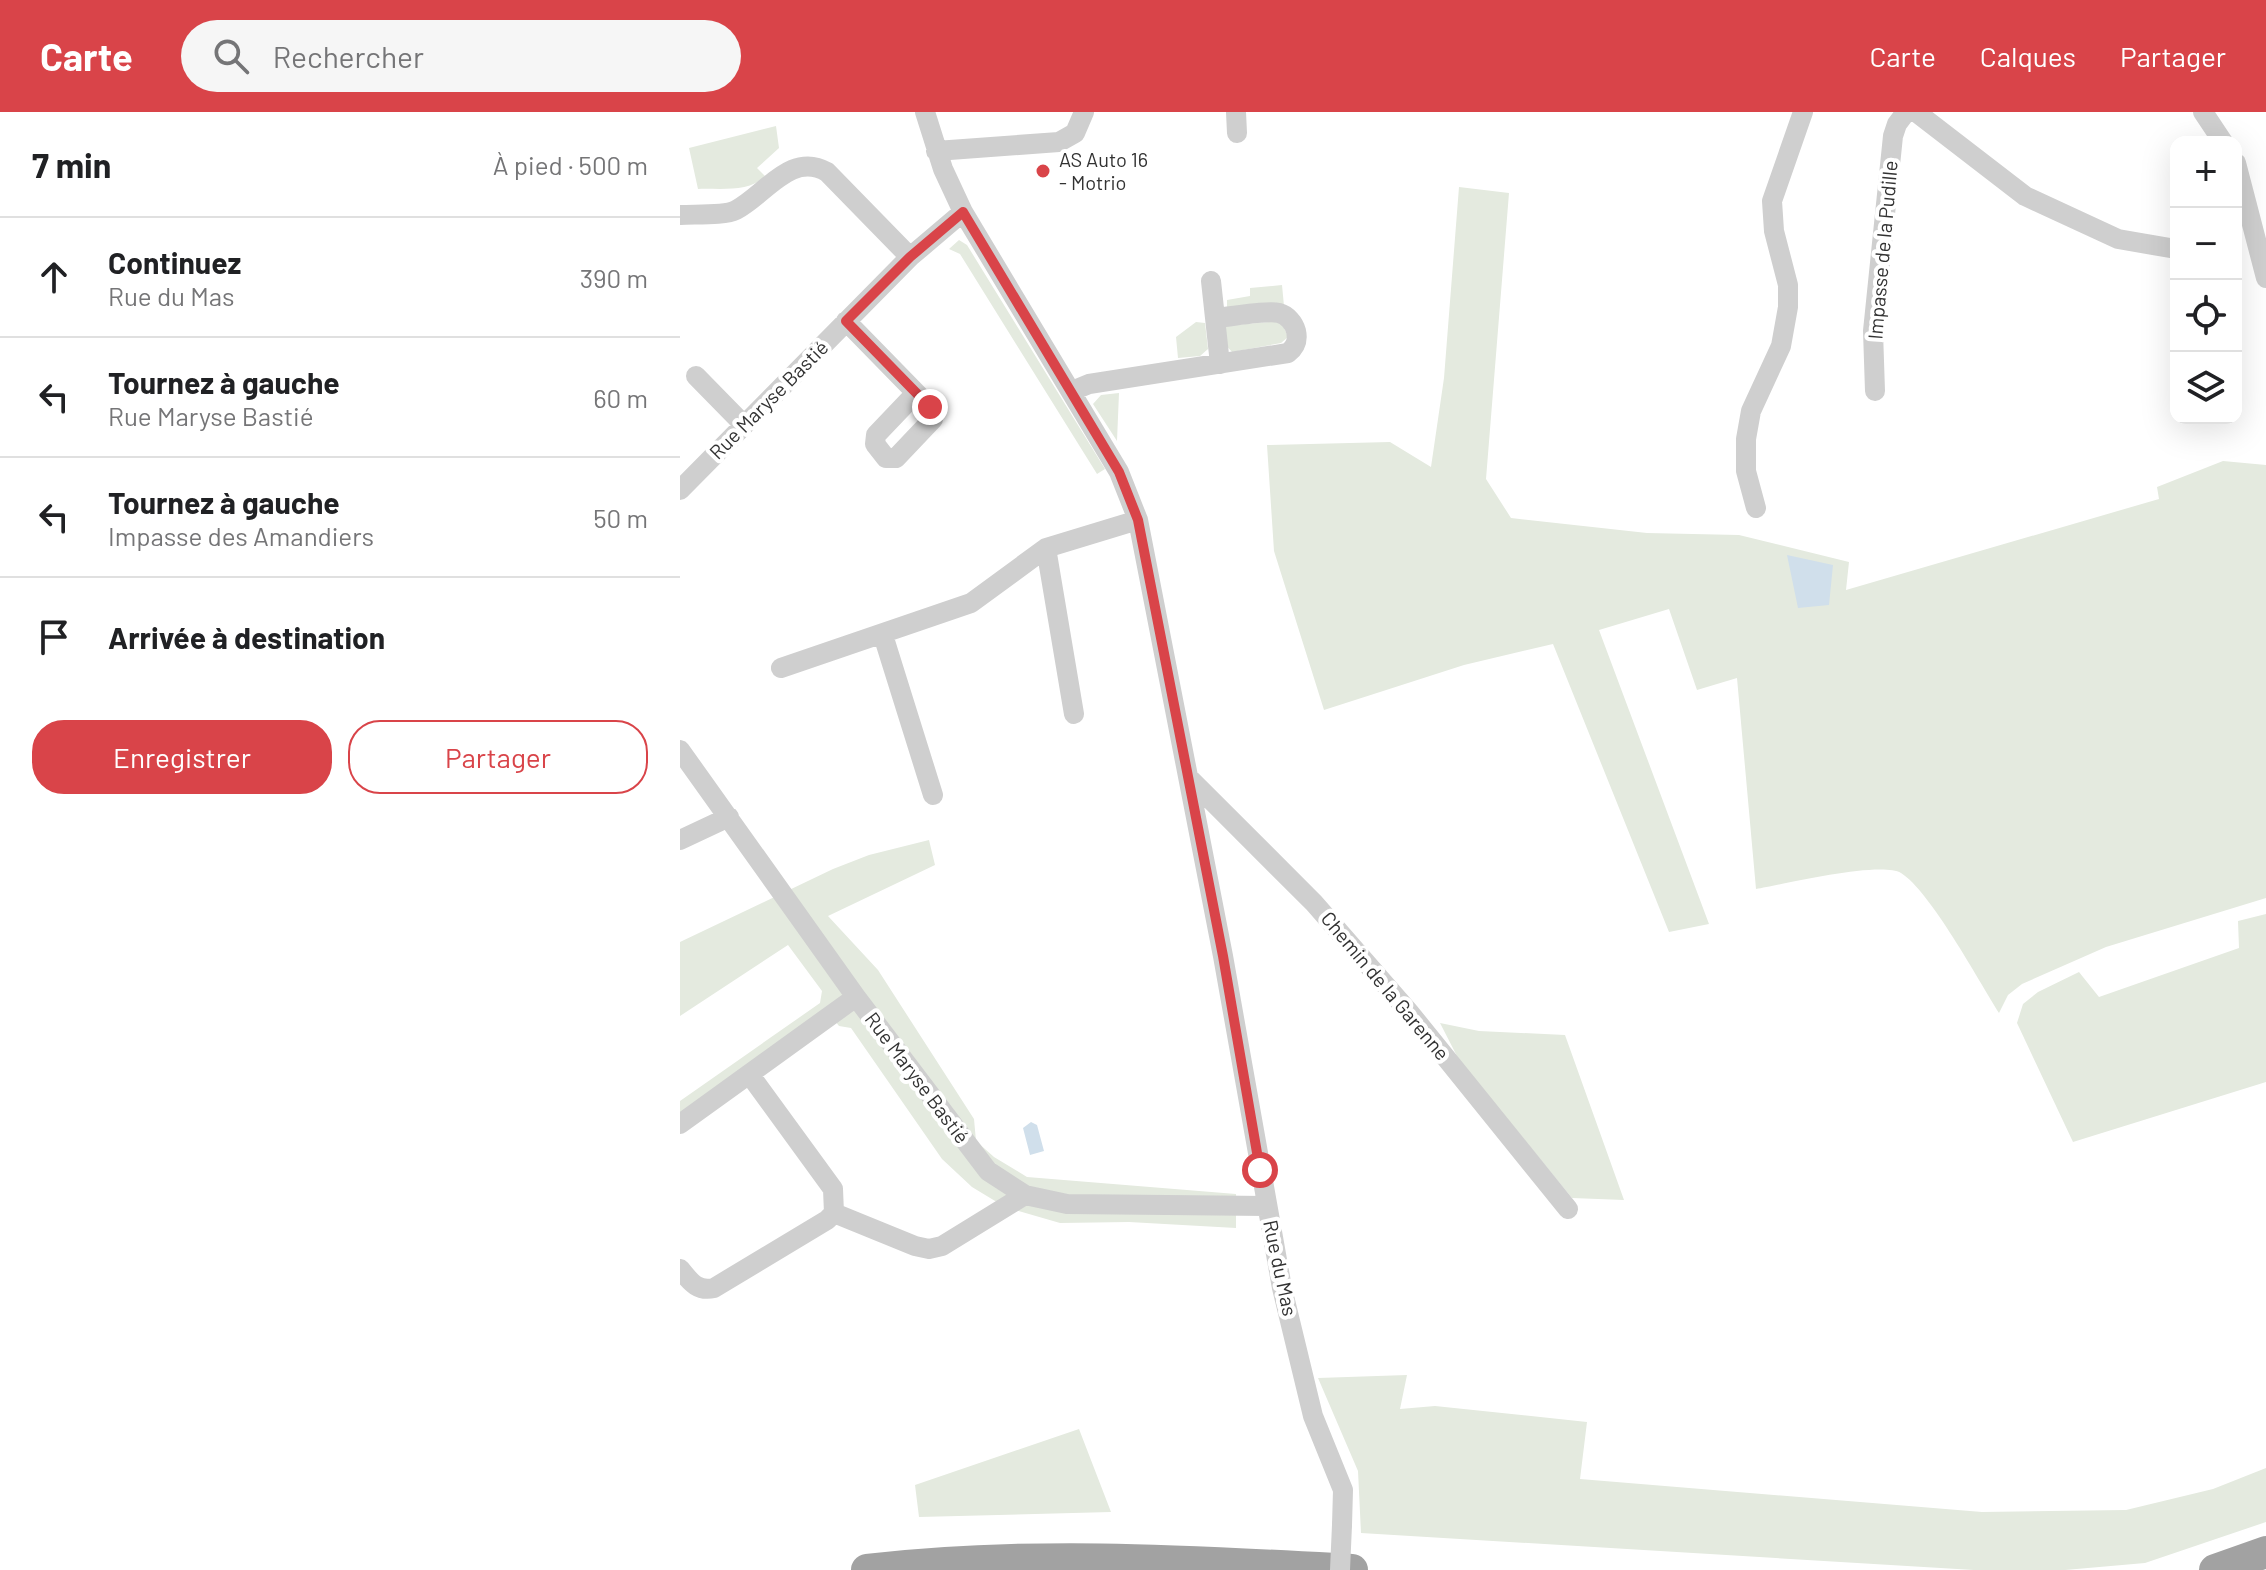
<!DOCTYPE html>
<html lang="fr">
<meta charset="utf-8">
<style>
:root{--surface:#fff;--page:#f6f6f6;--text:#202124;--muted:#757577;--line:#e0e0e0;--accent:#d94449}
body{margin:0;font-family:Barlow,sans-serif;background:var(--page);color:var(--text)}
.controls{position:absolute;right:24px;top:24px;display:grid;overflow:hidden;border-radius:16px;box-shadow:0 8px 32px #0002}
.controls button{width:72px;height:72px;display:grid;place-items:center;padding:0;border:0;border-bottom:2px solid var(--line);background:var(--surface);color:var(--text);font:40px sans-serif}
.stop{position:absolute;width:24px;height:24px;margin:-18px;border:6px solid #d94449;border-radius:50%;background:#fff}
.stop.end{background:#d94449;border-color:#fff;box-shadow:0 2px 8px #0008}
.list{margin:0;padding:0;list-style:none}
h2{display:flex;justify-content:space-between;align-items:center;height:104px;margin:0;padding:0 32px;font-size:34px}
h2 small{font-size:26px;font-weight:400;color:var(--muted)}
.list li{display:grid;grid-template-columns:52px 1fr auto;gap:24px;align-items:center;box-sizing:border-box;height:120px;padding:0 32px;border-top:2px solid var(--line)}
.list b{display:block;font-size:30px;white-space:nowrap}
.list p{margin:0;font-size:26px;white-space:nowrap;color:var(--muted)}
.list em{font-size:26px;font-style:normal;color:var(--muted)}
.actions{display:flex;gap:16px;padding:24px 32px}
.actions a{flex:1;padding:18px 0;border:2px solid var(--accent);border-radius:32px;text-align:center;font-size:28px;color:var(--accent)}
.actions .main{background:var(--accent);color:#fff}
.icon{flex:none;width:44px;height:44px;fill:none;stroke:currentColor;stroke-width:2;stroke-linecap:round;stroke-linejoin:round}
.map{position:relative;flex:none;width:1586px;height:1458px;overflow:hidden}
header{display:flex;align-items:center;gap:48px;box-sizing:border-box;height:112px;padding:0 40px;background:var(--accent);color:#fff}
header strong{font-size:38px}
nav{display:flex;gap:44px;margin-inline-start:auto;font-size:28px}
.search{width:560px;height:72px;background:var(--page);display:flex;align-items:center;gap:20px;box-sizing:border-box;padding:0 28px;border-radius:44px;color:var(--muted);font-size:30px}
main{display:flex}
aside{flex:1;background:var(--surface)}
.map>svg:first-child{display:block}
.green{fill:#e4eadf}
.water{fill:#d0dfeb}
.lines{fill:none;stroke-linecap:round;stroke-linejoin:round}
.minor{stroke:#cfcfcf;stroke-width:20}
.trunk{stroke:#a2a2a2;stroke-width:32}
.minor-bridge{stroke:#cfcfcf;stroke-width:20}
.route{stroke:#d94449;stroke-width:10}
.poi-dot{fill:#d94449;stroke:#fff;stroke-width:3}
.labels{text-anchor:middle;stroke-width:8;stroke-linejoin:round;paint-order:stroke}
.poi-label{font-size:20px;fill:#323232;stroke:#fff;text-anchor:start}
.street-label{font-size:20px;fill:#323232;stroke:#fff}
</style>
<header>
<strong>Carte</strong>
<div class="search"><svg class="icon" aria-label="search" viewBox="0 0 24 24"><circle cx="10" cy="10" r="6"/><path d="M15 15l6 6"/></svg>Rechercher</div>
<nav><a>Carte</a><a>Calques</a><a>Partager</a></nav>
</header>
<main>
<aside>
<h2>7 min<small>À pied · 500 m</small></h2>
<ul class="list">
<li><svg class="icon" aria-label="ahead" viewBox="0 0 24 24"><path d="M12 20V5M6 11l6-6 6 6"/></svg><div><b>Continuez</b><p>Rue du Mas</p></div><em>390 m</em></li>
<li><svg class="icon" aria-label="left" viewBox="0 0 24 24"><path d="M17 20v-9H6M10 6l-5 5 5 5"/></svg><div><b>Tournez à gauche</b><p>Rue Maryse Bastié</p></div><em>60 m</em></li>
<li><svg class="icon" aria-label="left" viewBox="0 0 24 24"><path d="M17 20v-9H6M10 6l-5 5 5 5"/></svg><div><b>Tournez à gauche</b><p>Impasse des Amandiers</p></div><em>50 m</em></li>
<li><svg class="icon" aria-label="arrive" viewBox="0 0 24 24"><path d="M6 21V4h12l-3 4 3 4H6"/></svg><div><b>Arrivée à destination</b></div></li>
</ul>
<div class="actions"><a class="main">Enregistrer</a><a>Partager</a></div>
</aside>
<div class="map">
<svg width="1586" height="1458" viewBox="0 0 1586 1458">
<rect width="100%" height="100%" fill="#fff"/>
<path class="green" d="M96,14L99,36L77,56L85,64C70,81 39,76 18,77L9,36Z
M779,75L829,81L806,367L831,406L967,421L1059,423L1169,450L1166,478L1479,387L1477,375L1543,349L1586,353V786L1426,835L1342,872L1328,883L1319,901C1299,869 1250,779 1221,761C1200,749 1104,772 1076,777L1057,566L1017,578L989,497L919,518L1029,812L989,820L873,532L784,553L644,598L594,439L587,333L710,330L751,355L764,266Z
M279,128L287,133L425,357L417,362L280,142L269,137Z
M602,173L604,194L547,200V188L570,184V176Z
M601,209L608,225L601,231L552,240L543,230V214Z
M516,210L525,211L528,237L520,244L498,246L496,225Z
M439,281L437,329L413,292L421,283Z
M249,728L255,753L148,804L198,858L294,1007L296,1029L314,1045L347,1065L556,1082V1116L449,1110L380,1111L325,1095L292,1075L262,1047L171,916L159,914L151,904L0,1012V989L140,891L142,879L108,833L0,904V830L153,757L189,743Z
M1586,802V970L1393,1030L1337,911L1343,892L1358,880L1399,860L1419,885L1559,836L1558,809Z
M760,911L799,919L885,923L944,1088L892,1086L779,948Z
M727,1263L720,1297L755,1294L907,1310L900,1367L1302,1400L1446,1398L1533,1377L1586,1356V1410L1465,1451L1385,1458H1294L681,1421L678,1359L638,1266Z
M399,1317L431,1400L239,1405L235,1373Z"/>
<path class="water" d="M1107,443L1153,453L1149,493L1118,496Z
M351,1010L357,1013L364,1039L350,1043L343,1016Z"/>
<g class="lines">
<path class="minor" d="M245,0L263,57L283,100L439,360L458,408L543,844L602,1176L633,1304L663,1378L662,1413
M556,0L557,21
M1236,0L1345,84L1438,127L1496,137
M1523,0L1543,30
M256,39L379,30L395,21L404,0
M1556,51L1586,166
M0,103C14,102 45,104 56,98C85,83 111,39 147,60L230,145
M531,169L540,252
M166,209L250,295L253,307L216,346H206L195,332L196,323L236,281
M16,264L64,313
M392,279L409,272L608,241C616,235 618,228 616,219C614,211 607,203 599,201C587,198 550,205 535,206
M1195,279L1193,219L1213,24L1217,12L1226,0
M0,378L230,145L283,100
M1076,396L1066,359V327L1071,299L1101,234L1108,195V173L1094,119L1092,89L1123,0
M366,436L394,602
M203,523L253,683
M101,556L291,491L366,436L458,408
M0,638L176,885L308,1059L345,1083L387,1092L587,1094
M508,665L634,791L729,900L888,1097
M0,728L49,705
M0,1012L176,885
M154,1101L235,1134L249,1137L262,1134L345,1083
M0,1157C10,1169 17,1180 34,1176L147,1108L154,1101L153,1077L70,963"/>
<path class="trunk" d="M187,1458C348,1439 510,1449 672,1458
M1535,1458L1586,1440"/>
<path class="minor-bridge" d="M660,1458L662,1413"/>
</g>
<g class="lines">
<path class="route" d="M250,295L166,209L230,145L283,100L439,360L458,408L543,844L580,1058"/>
</g>
<circle class="poi-dot" cx="363" cy="59" r="8"/>
<g class="labels">
<g class="poi-label">
<text x="379" y="55">AS Auto 16<tspan x="379" dy="23">- Motrio</tspan></text>
</g>
<g class="street-label">
<text transform="translate(1203 138) rotate(-85)" y="7">Impasse de la Pudille</text>
<text transform="translate(89 288) rotate(-45)" y="7">Rue Maryse Bastié</text>
<text transform="translate(705 874) rotate(50)" y="7">Chemin de la Garenne</text>
<text transform="translate(237 966) rotate(53)" y="7">Rue Maryse Bastié</text>
<text transform="translate(600 1156) rotate(78)" y="7">Rue du Mas</text>
</g>
</g>
</svg>
<div class="controls">
<button>+</button>
<button>−</button>
<button><svg class="icon" aria-label="locate" viewBox="0 0 24 24"><circle cx="12" cy="12" r="6"/><path d="M12 2v4M12 18v4M2 12h4M18 12h4"/></svg></button>
<button><svg class="icon" aria-label="layers" viewBox="0 0 24 24"><path d="M12 4l9 5-9 5-9-5zM3 14l9 5 9-5"/></svg></button>
</div>
<div class="stop" style="left:580px;top:1058px"></div>
<div class="stop end" style="left:250px;top:295px"></div>
</div>
</main>
